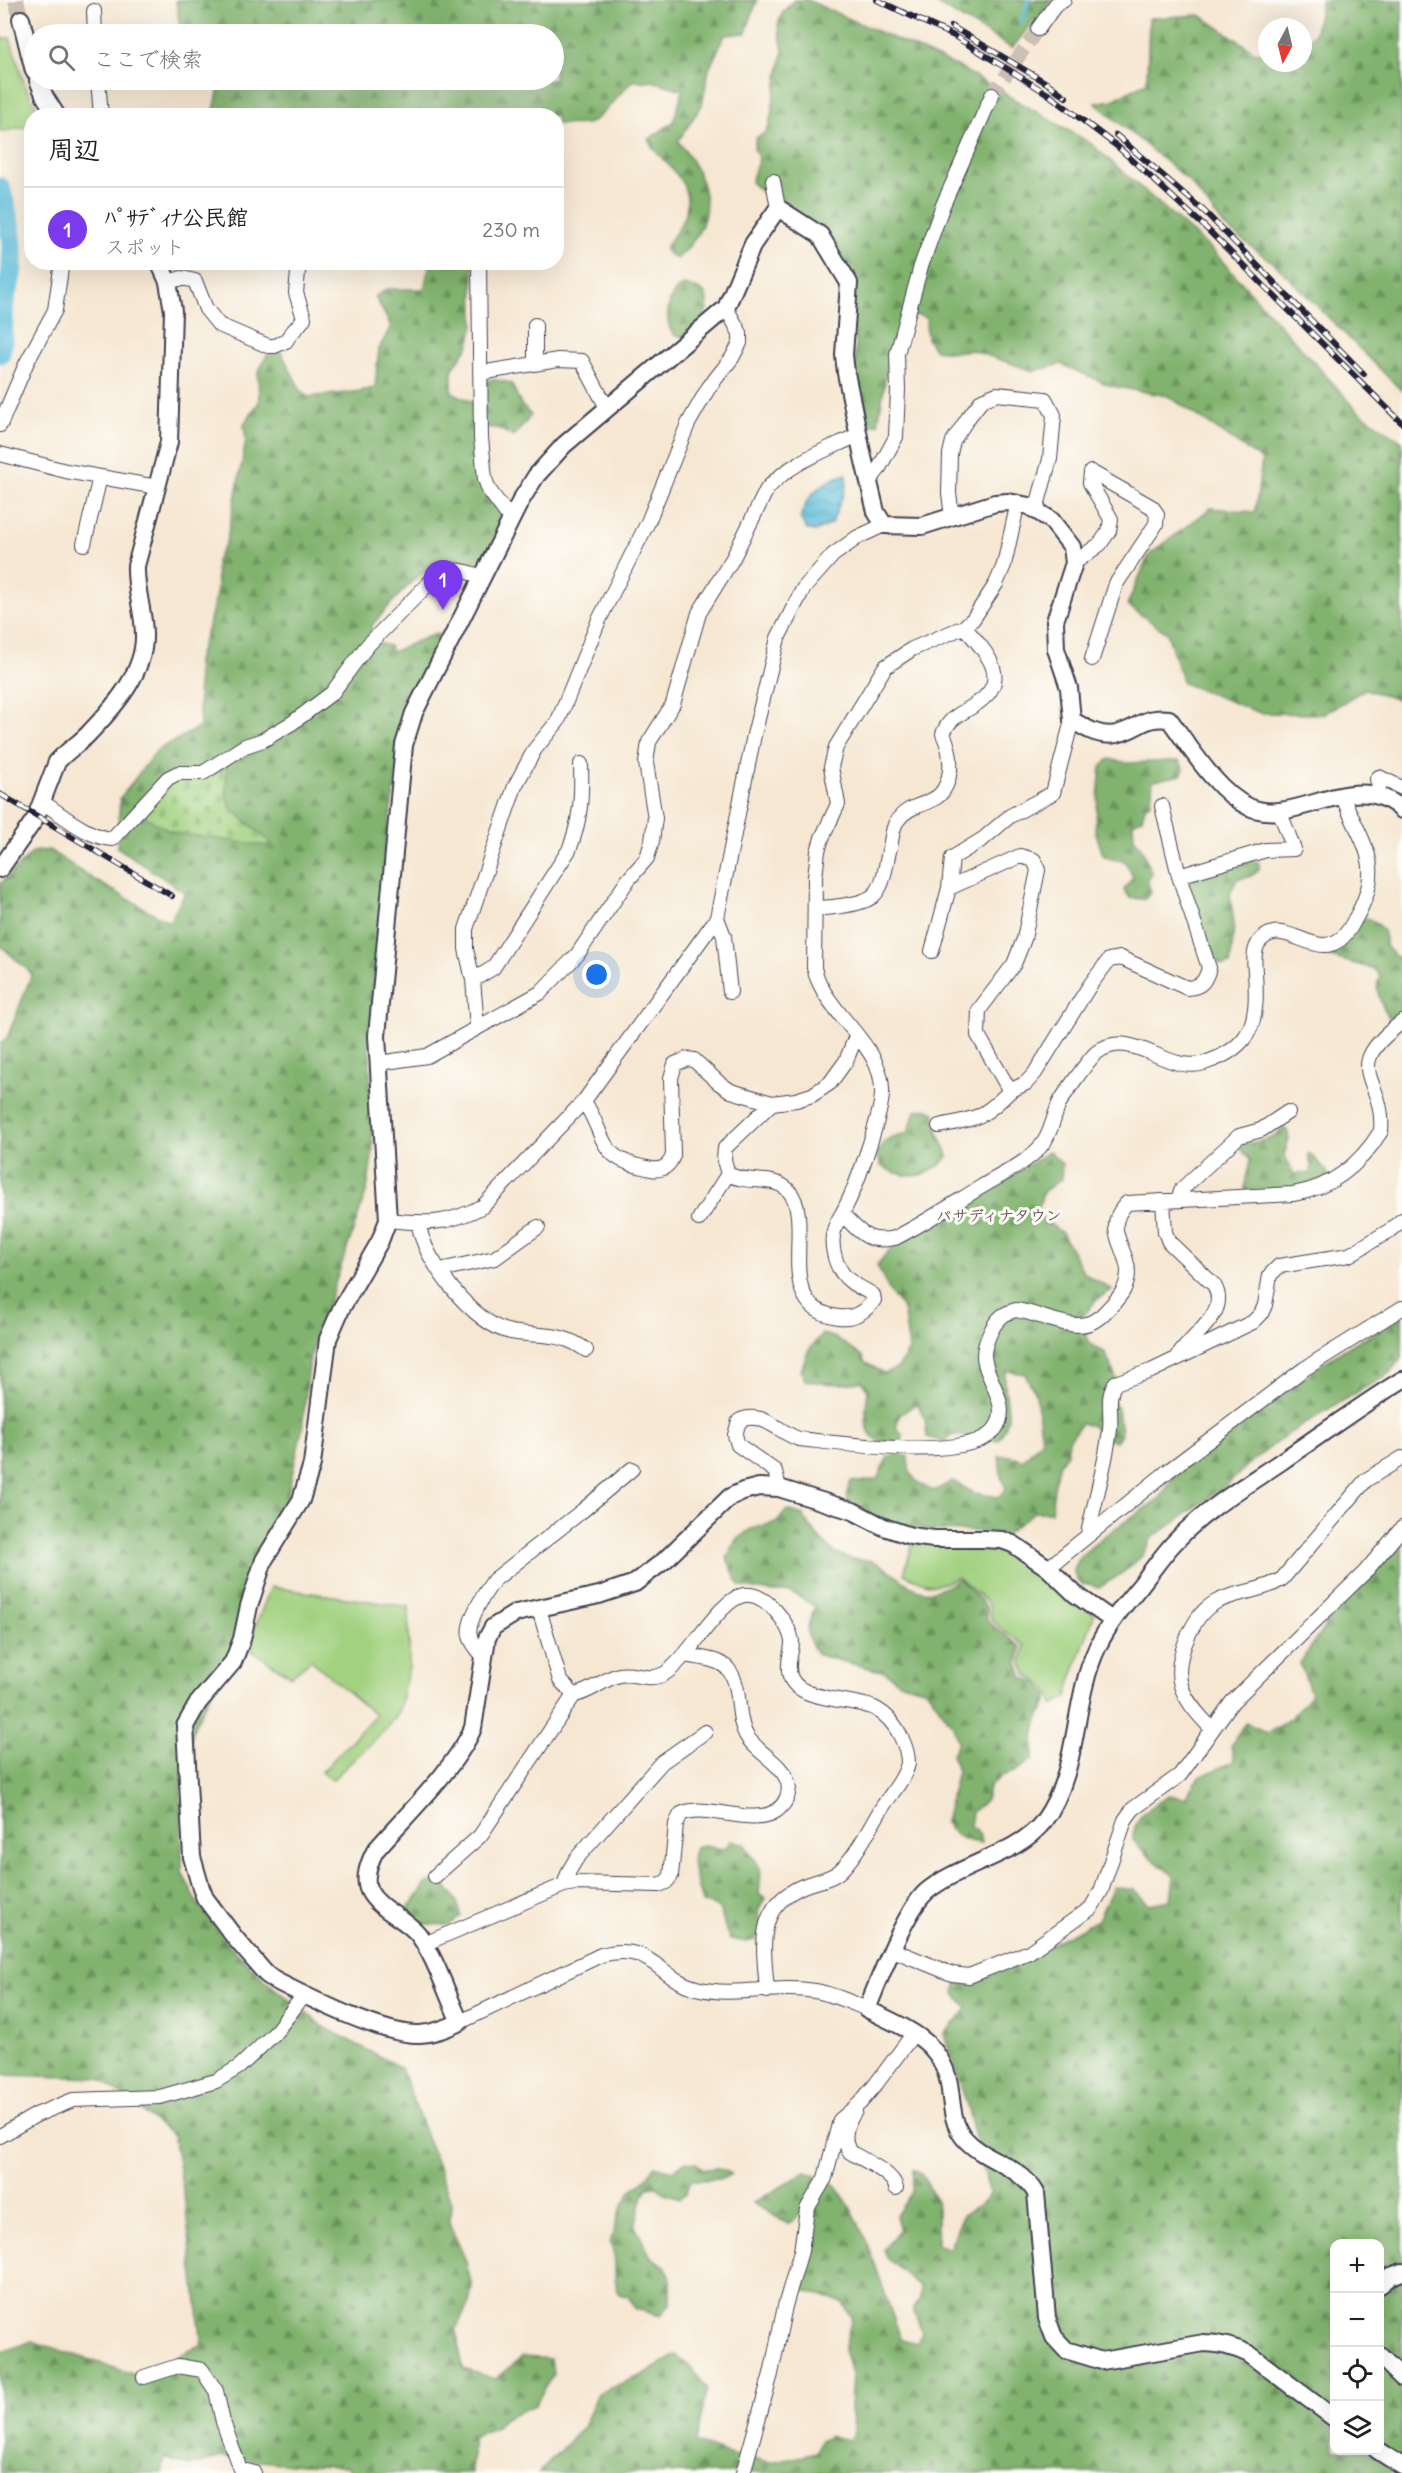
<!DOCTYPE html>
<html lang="ja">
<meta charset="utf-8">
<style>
:root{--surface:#fff;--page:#f6f6f6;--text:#202124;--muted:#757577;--line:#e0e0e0;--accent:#7c3aed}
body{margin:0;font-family:Delius,"Klee One",sans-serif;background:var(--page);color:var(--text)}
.controls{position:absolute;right:18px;bottom:18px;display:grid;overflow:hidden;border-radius:12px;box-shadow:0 6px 24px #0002}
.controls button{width:54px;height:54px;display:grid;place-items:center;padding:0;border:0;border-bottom:2px solid var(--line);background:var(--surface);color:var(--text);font:30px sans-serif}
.compass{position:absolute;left:1258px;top:18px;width:54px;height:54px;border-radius:50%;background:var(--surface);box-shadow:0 6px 24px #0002;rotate:187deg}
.you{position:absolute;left:597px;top:975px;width:21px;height:21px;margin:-15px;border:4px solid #fff;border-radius:50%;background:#1a73e8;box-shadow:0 0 0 9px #1a73e833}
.badge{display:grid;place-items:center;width:39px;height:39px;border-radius:50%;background:var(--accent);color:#fff;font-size:20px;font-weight:700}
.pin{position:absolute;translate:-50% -50px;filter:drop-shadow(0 2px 3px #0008)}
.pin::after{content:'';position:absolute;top:32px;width:21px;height:18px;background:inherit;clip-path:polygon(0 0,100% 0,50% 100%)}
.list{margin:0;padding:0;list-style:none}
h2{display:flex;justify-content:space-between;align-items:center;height:78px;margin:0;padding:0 24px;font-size:26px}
h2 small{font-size:20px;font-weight:400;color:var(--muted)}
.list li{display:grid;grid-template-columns:39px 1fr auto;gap:18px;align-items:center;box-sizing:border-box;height:84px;padding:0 24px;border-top:2px solid var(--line)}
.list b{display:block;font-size:22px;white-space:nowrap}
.list p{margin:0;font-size:20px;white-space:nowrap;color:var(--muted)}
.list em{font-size:20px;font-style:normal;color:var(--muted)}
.icon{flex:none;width:33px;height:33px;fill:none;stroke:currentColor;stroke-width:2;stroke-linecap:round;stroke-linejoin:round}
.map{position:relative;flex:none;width:1402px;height:2473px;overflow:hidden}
.search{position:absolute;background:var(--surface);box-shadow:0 6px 24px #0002;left:24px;top:24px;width:540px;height:66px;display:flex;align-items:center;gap:15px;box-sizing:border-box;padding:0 21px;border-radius:33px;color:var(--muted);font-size:22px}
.panel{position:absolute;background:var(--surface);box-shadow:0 6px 24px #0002;left:24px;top:108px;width:540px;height:162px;border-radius:24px}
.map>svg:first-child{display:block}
.green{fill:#a2d180;stroke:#627a5e;stroke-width:1.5}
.forest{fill:url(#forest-firs);stroke:#526a54;stroke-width:1.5;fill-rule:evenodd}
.cemetery{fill:url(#cemetery-stones);stroke:#627a5e;stroke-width:1.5}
.water{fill:url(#water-waves);stroke:#3e6e8a;stroke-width:1.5}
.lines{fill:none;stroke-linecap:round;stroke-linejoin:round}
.stream{stroke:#5bbbd9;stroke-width:4}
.river{stroke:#5bbbd9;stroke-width:21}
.minor-tunnel{stroke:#ccc0b4;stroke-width:14;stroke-dasharray:14 7;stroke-linecap:butt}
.tertiary-tunnel{stroke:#ccc0b4;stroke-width:16;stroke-dasharray:16 8;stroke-linecap:butt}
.minor-casing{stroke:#424052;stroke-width:16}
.tertiary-casing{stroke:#424052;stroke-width:20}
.minor{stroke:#fff;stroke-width:14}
.tertiary{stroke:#fff;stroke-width:16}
.rail-casing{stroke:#22223b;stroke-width:6}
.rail{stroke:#fdfcf7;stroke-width:4;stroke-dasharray:11;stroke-linecap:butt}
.labels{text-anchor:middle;stroke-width:6;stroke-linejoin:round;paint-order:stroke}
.neighbourhood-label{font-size:16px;font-weight:bold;fill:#6c525c;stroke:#fdfcf7}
</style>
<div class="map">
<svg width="1402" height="2473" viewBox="0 0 1402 2473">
<defs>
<pattern id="forest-firs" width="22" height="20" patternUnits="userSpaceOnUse" patternTransform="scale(1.5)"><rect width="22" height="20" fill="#81b36e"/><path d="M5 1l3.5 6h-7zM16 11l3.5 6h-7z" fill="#69915c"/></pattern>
<pattern id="cemetery-stones" width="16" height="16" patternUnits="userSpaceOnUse" patternTransform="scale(1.5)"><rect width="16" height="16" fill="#a2d180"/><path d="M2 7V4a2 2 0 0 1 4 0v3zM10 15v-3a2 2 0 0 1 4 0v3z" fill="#8bb370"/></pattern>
<pattern id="water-waves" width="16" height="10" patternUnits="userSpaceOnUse" patternTransform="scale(1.5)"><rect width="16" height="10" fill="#5bbbd9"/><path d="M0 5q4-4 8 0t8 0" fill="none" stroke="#4b98b1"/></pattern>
</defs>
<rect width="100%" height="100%" fill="#fdfcf7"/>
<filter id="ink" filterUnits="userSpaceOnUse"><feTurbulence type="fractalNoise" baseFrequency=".0167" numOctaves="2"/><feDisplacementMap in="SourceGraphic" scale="12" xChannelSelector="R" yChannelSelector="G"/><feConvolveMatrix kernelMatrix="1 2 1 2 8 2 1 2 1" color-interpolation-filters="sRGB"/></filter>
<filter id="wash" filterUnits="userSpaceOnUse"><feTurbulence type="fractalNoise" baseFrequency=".008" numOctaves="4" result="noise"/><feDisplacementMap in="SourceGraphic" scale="24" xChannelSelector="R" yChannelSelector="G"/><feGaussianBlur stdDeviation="1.35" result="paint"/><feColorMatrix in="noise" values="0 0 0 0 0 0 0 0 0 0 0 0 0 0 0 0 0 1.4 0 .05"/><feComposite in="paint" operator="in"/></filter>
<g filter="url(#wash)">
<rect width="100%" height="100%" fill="#f6e7d2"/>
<path class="green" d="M10,38L25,86L41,115L32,116L31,126L0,132V39Z
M913,1542L1002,1546L1037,1569L1094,1613L1093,1619L1074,1671L1067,1697L1053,1705C1051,1689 1040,1682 1027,1675L1021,1662L1025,1646L991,1620L990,1605L958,1577C933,1590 929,1585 904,1574Z
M271,1587L409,1607V1667L398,1713L384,1731L332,1780L322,1772L375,1715L311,1660L291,1676L252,1651L249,1642Z"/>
<path class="forest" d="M176,0H757L746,33L725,35L709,69L702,105L678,141C710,182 720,220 677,259L666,252L665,248C686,220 699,198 672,169C664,159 654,152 648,140L673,122L683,90L652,81H632C621,92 599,122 586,124C577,125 566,124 557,124L556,116L213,115L218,93L217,80H554V34H181Z
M794,0H807L958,67L1089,142L1213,251L1358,411L1402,442V701L1365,689L1324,714L1260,713L1183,683L1167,633L1127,605L1149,555L1211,508L1255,512L1262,460L1168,396L1111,386L1061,364L1033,371L971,350L953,352L935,350L927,339L926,318L918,315L902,319L889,358L878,424L864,426L853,381L856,344L852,312V283L786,207L782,198L768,188L762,192L751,182L759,158L754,149L756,138L765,133L769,125L783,51L778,24L783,12Z
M930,0H1052L1012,48Z
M1322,0H1402V391L1276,265L1225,227L1189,181L1095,103L1113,100L1147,82L1149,18L1200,15L1257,53L1267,52V63H1303V46H1306L1315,32Z
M430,263H473L474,325L469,345L452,370V392L476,404L485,383L491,379L511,383L522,406L531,415L514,437L497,428L485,427L481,477L507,519L483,564C469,563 451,558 437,564C416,572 388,608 372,625L371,634L378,643L389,646L392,652L434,634L438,633L441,642L403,732L385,849V901L369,1035L373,1151L367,1190L310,1357L302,1430L288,1493L257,1567L232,1652L194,1726L181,1789L182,1872L198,1904L225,1941L267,1982L324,2027L401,2068L451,2202L450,2225L466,2261L472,2288L469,2303L456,2329L463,2369L495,2379L522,2357L551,2359L553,2374L535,2405L505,2418L496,2427L472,2437V2473H352L347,2466L301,2465L222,2457L189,2466L165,2458L162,2473H0V2353L32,2341L139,2376L202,2344L184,2195L173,2136L100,2078L0,2075V1044L7,1038L32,974L0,945V884L33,852L49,850L96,881L169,922L185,893L117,847L120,798L157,750L200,727L197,661L210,621L217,589L216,561L226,543L236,494L246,441L244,424L259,402L258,373L267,355L281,352L301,391L308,397C323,395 365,393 375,387L379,349L391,326L375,297L386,289H424Z
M684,285L698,289L705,294C714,315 697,325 683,337L674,335C663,322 667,291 684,285Z
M1109,759L1128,763L1179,761L1184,769L1181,775L1153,781L1151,802L1145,807L1142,818L1133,823L1134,839L1141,847L1152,874L1147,880L1151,892L1145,899L1130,898L1124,890L1133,877L1125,861L1111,859L1103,855L1095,830L1101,767Z
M1250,859L1259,863V870L1251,876L1237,879L1230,894L1234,924L1231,959L1230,964L1222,965L1214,960L1198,912L1186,887L1189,878Z
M1367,918C1381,925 1386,930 1385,946L1396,957H1402V1014L1398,1017H1388C1382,1005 1373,989 1380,976L1374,969L1327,956V952L1358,922Z
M926,1109L935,1113C933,1131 945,1141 948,1157C927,1180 908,1181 881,1166L877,1155C884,1137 889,1137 908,1133L915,1111Z
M1282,1129L1287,1130L1289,1139L1284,1155L1294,1174L1311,1173V1165L1308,1158L1309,1153L1327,1171L1329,1180L1312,1188L1245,1190C1244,1181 1249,1170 1250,1160L1239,1147C1255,1139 1270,1144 1282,1129Z
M1049,1151L1062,1164L1061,1179L1043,1192L1037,1214L1062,1233L1084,1273L1112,1290L1096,1300L1082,1318C1086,1335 1087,1347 1105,1352L1119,1386L1113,1399L1118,1409L1121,1435L1116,1441L1103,1439L1091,1425L1081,1424L1069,1440L1067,1454L1060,1463L1055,1480L1051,1512H1034L1006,1534C973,1529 940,1532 908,1528C891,1526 864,1509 848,1501L847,1492L851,1481L860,1482L877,1479L888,1457L898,1453L908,1457C908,1477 917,1484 934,1491L953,1481L974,1493L998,1497L1006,1489L1001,1476L999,1456H1011L1023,1460L1042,1440L1036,1395L1025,1374L1006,1371C1000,1401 1019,1412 998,1440L953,1435L944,1442L927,1437L925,1419L917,1403L900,1415L896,1427L903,1435L902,1443C895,1442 884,1443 878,1440C861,1433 866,1405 868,1391L862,1381C843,1386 824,1384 805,1380L801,1371L808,1351L822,1334L836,1338L863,1357L864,1362L884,1373L898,1368L909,1350L904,1314L902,1306L891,1294L877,1265L889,1250L904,1239L937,1226L965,1202L994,1189Z
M1402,1316V1357L1388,1375L1338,1403L1285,1436L1250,1463L1227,1485L1151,1539L1142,1556L1124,1572L1099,1588L1089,1584L1083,1585L1077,1580L1073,1570L1081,1556L1104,1536L1161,1497L1176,1473L1189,1460L1277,1399L1320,1365L1356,1342L1385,1328Z
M787,1510L803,1515C814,1534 827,1551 849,1558C857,1560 865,1559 872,1561C908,1575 914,1610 959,1579L987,1607V1621L1021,1647L1018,1663L1023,1678L1039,1684L1048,1696C1045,1711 1044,1707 1039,1718C1033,1730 1034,1746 1033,1759L1014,1772L1001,1776L989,1787L986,1800L972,1812L970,1826L979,1833L981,1843C964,1841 954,1837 945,1822L957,1771L952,1754L958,1742L953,1726L927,1690L899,1682L885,1672L818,1655C803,1632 806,1631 815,1606L790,1592H771L739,1586L727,1558L736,1540L751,1529L777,1522Z
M1402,1537V2473H538L583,2427L598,2393L645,2374L676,2355L690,2367L707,2388L696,2443L732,2455L770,2462L817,2452L820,2441L830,2436L849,2440L854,2432L850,2410L852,2374L844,2350L852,2317L842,2302L801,2289L797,2282L813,2221L800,2215L788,2224L753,2203L806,2172C815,2176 829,2179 835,2186C869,2224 881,2293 902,2339L917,2343L922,2332L913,2309L920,2299V2287L887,2258L884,2249L900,2230L896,2216L912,2192L913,2169L920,2172L937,2201V2244L949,2249L963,2215L983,2202L990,2195L967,2105L944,2034L967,2009L955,1993L957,1982L976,1981L1023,1963L1043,1948L1098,1920L1113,1887L1134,1890L1149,1904L1171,1900L1174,1876L1146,1854L1133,1840C1133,1816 1150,1807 1169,1795L1185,1798L1198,1778L1234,1761L1231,1745L1246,1723L1268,1733L1292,1717L1311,1694L1300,1663L1338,1607ZM1334,2244H1380V2450H1334Z
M731,1840L745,1844C749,1856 758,1860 760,1869C762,1876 759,1887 759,1894L765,1899L759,1909L758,1915L761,1919L760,1932L756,1939L747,1942L730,1939C719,1922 729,1905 702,1903C699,1886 687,1864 695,1848L704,1846L725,1849Z
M436,1881C449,1885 459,1902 461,1916L449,1925C435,1924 406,1928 408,1906L413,1903L427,1883Z
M686,2161L696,2163L704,2169L718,2168L731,2174L722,2179L691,2180L686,2193L680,2198L665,2193L657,2186L647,2187L642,2199L635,2226L651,2257L665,2266L670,2275V2304L661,2316L636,2309L628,2296L620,2294C610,2277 620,2263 610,2243L621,2208L633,2188C645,2185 647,2175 655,2166L672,2171Z"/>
<path class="cemetery" d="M227,766L226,795L231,808L269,841L267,846L176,833L169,831L144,816C153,804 165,781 181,778C204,773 203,783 227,766Z"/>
<path class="water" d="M846,474L847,485L832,523L817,531L807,530L800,518C808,493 821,482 846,474Z"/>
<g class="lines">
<path class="stream" d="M1021,23L1029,0"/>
<path class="river" d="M0,188C9,218 15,244 11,275C10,284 5,292 4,302C2,319 4,336 0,353"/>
</g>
</g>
<g filter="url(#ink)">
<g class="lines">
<path class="minor-tunnel" d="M992,95L1038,29"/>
<path class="tertiary-tunnel" d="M16,0L21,19"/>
<g class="minor-casing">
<path id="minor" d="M94,11L95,34
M1038,29L1056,4L1064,0
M98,80L101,116
M773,181L778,208
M479,262L481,438L485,479L489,490L511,520
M168,282L182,278L195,281L206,309L219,325L268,346H275L286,341C291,331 299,327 304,318L296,293L299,262
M535,325V364
M480,373L558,360L582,361L607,408
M0,425L26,364L55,310L62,262
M0,454L66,471L157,487
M869,481L878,470L896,437L898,390L897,354L921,266L943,205L992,95
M952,517L949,493L950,454L953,441L968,418L982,400L997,394L1045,399L1054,415L1050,459L1036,510
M84,544L100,477
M1074,563L1100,544L1109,531L1111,519L1090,483L1091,472L1152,507L1157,514L1156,524L1116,584L1092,659
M1377,796L1379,787L1377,779L1379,777L1402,788
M42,802C63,815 87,837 112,839L168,778L178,773H203L245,746L263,740L292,723L332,693L367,646L435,577C454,567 462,570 482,577
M1179,876L1266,850L1294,849L1279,810
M949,888L1020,856L1034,860L1038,870L1024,939L1014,964L979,1010L978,1035L1010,1091L1026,1083L1035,1073L1090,985L1109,960L1121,958L1187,988C1201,987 1205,982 1209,968L1179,876L1162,806
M816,908C829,908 864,905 874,895C885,885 886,861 890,847C892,839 892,828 897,821C914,796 945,812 950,770C951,757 949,746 943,734C949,718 959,715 973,706C1014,681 988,654 964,627
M932,951L949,888L952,858L983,839L1010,816L1053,793L1072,720
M473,980L493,968L569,850C581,821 582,795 581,764
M730,992L724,936L717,918L754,735L778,638L803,589L833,555L858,537L884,525
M477,1027L473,980L466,949V929L515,786L535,749L558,721L599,620L648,522L688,424L709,387L732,358L740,343V333L726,308
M379,1063L427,1056L540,993L577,955L628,880L647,858L652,841L655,818L646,763L649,742L673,704L699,613L733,558L767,489C790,462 827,450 858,435
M584,1101C609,1141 596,1159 652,1169C663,1171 670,1165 673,1155L671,1078L675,1064L687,1059L694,1060L719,1083L731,1091L772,1103
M939,1126C977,1118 982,1119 1010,1091
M728,1174C747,1185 776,1175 789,1191C816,1222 770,1307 838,1317C853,1319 865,1312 874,1300L873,1295C863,1288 850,1284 843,1274C835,1264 830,1244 834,1231C836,1222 842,1215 846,1206C857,1185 881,1116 882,1094C885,1045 825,1015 814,968L815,877L818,851L822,838L838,804L831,767L836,747L885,667L912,649L964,627L973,619L996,584L1004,565L1018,502
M1178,1199L1182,1189L1239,1136L1261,1130L1288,1112
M1163,1201L1165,1232L1169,1242L1214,1285C1231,1314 1190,1335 1177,1358
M842,1214C860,1232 867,1244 895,1238C925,1223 953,1204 981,1187C1002,1174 1030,1162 1044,1142C1051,1132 1054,1116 1059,1104C1063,1096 1089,1059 1096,1053C1131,1025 1167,1075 1204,1063C1255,1047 1258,1019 1255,972C1254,962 1253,949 1260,941C1279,920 1302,945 1324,945C1338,945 1348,933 1354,921C1387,864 1363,848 1342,795
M699,1219L728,1174L724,1160L725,1148L772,1103L796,1100L812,1095L830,1083L846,1061L856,1036
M388,1220C426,1224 448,1225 483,1206L584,1101L717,918
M419,1224C422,1259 475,1326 511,1332C539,1337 561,1331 586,1350
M440,1270L495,1258L538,1227
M779,1488L775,1471L738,1445L735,1435L739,1421C762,1409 779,1433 799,1439C839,1443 970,1463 995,1429C1013,1405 984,1378 984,1355C984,1346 988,1337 992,1329C998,1318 1004,1313 1016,1310C1037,1313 1058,1325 1079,1325C1091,1325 1100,1318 1107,1310C1113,1304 1121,1296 1124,1289C1141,1255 1096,1234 1127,1203L1293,1194C1332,1188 1360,1165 1381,1131C1386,1077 1337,1071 1402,1022
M1088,1534C1095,1499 1106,1464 1110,1429C1112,1413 1106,1398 1115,1383L1151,1371L1253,1322L1261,1314L1265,1305L1270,1275L1279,1266L1349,1255L1389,1231L1402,1220
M1048,1568L1168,1471L1304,1369L1402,1308
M539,1609L560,1680L574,1695C590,1693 603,1679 619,1675C634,1672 649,1682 664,1674C689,1659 719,1599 744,1595C765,1592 790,1623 792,1642C792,1651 788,1660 789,1669C789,1703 852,1697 874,1708C886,1714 895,1724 901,1737C905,1745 908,1753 908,1763C906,1777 891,1794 883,1806C870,1827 858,1853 841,1870C831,1880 815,1881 803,1886C754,1907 764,1948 767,1991
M483,1656C478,1650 472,1644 470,1636C466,1622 485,1592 494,1580L582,1511L632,1469
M1211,1728C1180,1696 1169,1677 1189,1634C1196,1620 1203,1609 1216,1602C1237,1591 1262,1592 1282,1579L1366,1480L1402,1458
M435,1876L480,1836L574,1695
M564,1885L569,1871L576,1859L662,1762L705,1732
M424,1944L564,1885L575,1883L659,1885L666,1882L671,1876L676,1824L681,1814C707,1802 752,1827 776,1811C785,1805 791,1793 788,1783C782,1762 756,1753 746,1735C735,1715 743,1687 728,1669C718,1658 698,1658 685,1655
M893,1950L952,1974L969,1976L1029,1952L1091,1908L1101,1891L1125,1820L1133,1809L1180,1775L1232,1702L1365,1572L1402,1528
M460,2022L601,1955C652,1941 657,1978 696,1988C736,1998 775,1984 815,1991C833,1994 850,2002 867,2009
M855,2111C847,2123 841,2139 850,2152C863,2160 894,2173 896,2188
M0,2136L36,2115L73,2100L160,2097L216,2081L239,2067L274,2034L304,1995
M144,2377L178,2366L202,2370L216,2391L223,2422L240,2469L254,2473
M743,2473L771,2374L785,2306L801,2251L807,2209L825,2178L840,2120L860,2103L876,2084L914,2033"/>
</g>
<g class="tertiary-casing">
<path id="tertiary" d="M21,19L34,71
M38,80L45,97L57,116
M0,869L35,819L57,762C67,750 81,743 91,731C115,706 145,672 144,635C144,612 135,590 136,566L169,442L173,311L168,282L159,262
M1112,1620L1075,1594L1048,1568L1013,1544L1002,1540L983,1539H934L911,1536L884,1527L853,1511L779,1488L759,1487L743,1491L730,1497L665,1560L635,1583L599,1595L516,1613L493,1627L487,1638L473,1728C456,1768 404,1817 375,1851C369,1863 363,1878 369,1891C379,1910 405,1918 418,1934C436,1958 447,1995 460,2022C447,2028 435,2033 420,2034C384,2036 308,1997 274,1980L266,1974L235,1938L205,1898L201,1888L192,1857L185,1726L198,1703L233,1662L242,1639L249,1606L264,1560L301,1500L312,1464L328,1339L341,1309L380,1241L388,1220L377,1036L404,745L414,713L521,500L536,476L564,445L726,308L753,244L778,208L820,235L849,283L844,355L846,373L863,457L876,512L884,525L922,526L995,503L1008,502L1029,506L1051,520L1072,547L1074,563L1055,621L1056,649L1069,688L1072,720C1086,729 1103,739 1120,733C1141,727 1144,716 1169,719C1190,747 1217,792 1249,807C1296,828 1356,765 1402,810
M1380,2285L1391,2276L1402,2272
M1380,2356L1402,2378
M1334,2418L1249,2354C1234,2347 1221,2343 1204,2343L1102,2361L1066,2350L1054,2337L1047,2318L1036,2193C1018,2163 985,2162 964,2138C953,2125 952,2107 950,2090C944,2040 906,2029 867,2009C879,1980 905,1911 926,1892C957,1865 1019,1854 1043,1822C1081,1770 1071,1702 1098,1646C1109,1623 1124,1605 1140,1586C1151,1572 1161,1557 1173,1544C1204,1510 1245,1486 1282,1461C1322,1434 1361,1405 1402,1380
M1377,2450L1402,2466"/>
</g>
<use href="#minor" class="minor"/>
<use href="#tertiary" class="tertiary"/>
<g class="rail-casing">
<path id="rail" d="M877,0L954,36L1048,94L1118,147L1204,226L1402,423
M951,26L1050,85L1066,97
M1116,135L1204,211L1364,374
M0,794L172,896"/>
</g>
<use href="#rail" class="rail"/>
</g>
</g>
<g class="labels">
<g class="neighbourhood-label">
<text x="999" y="1221">パサディナタウン</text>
</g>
</g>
</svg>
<div class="controls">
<button>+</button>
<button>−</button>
<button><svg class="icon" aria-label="locate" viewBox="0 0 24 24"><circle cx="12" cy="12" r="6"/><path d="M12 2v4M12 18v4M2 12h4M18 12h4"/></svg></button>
<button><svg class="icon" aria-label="layers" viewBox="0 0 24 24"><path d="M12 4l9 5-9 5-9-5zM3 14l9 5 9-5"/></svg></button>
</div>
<svg class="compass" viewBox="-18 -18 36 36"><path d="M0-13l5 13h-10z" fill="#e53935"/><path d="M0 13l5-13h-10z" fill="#757577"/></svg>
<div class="you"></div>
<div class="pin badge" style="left:443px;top:610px">1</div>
<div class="search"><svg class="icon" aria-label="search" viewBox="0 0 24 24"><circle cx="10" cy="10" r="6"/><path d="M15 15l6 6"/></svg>ここで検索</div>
<section class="panel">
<h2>周辺<small></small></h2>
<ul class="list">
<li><span class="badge">1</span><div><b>ﾊﾟｻﾃﾞｨﾅ公民館</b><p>スポット</p></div><em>230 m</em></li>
</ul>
</section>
</div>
